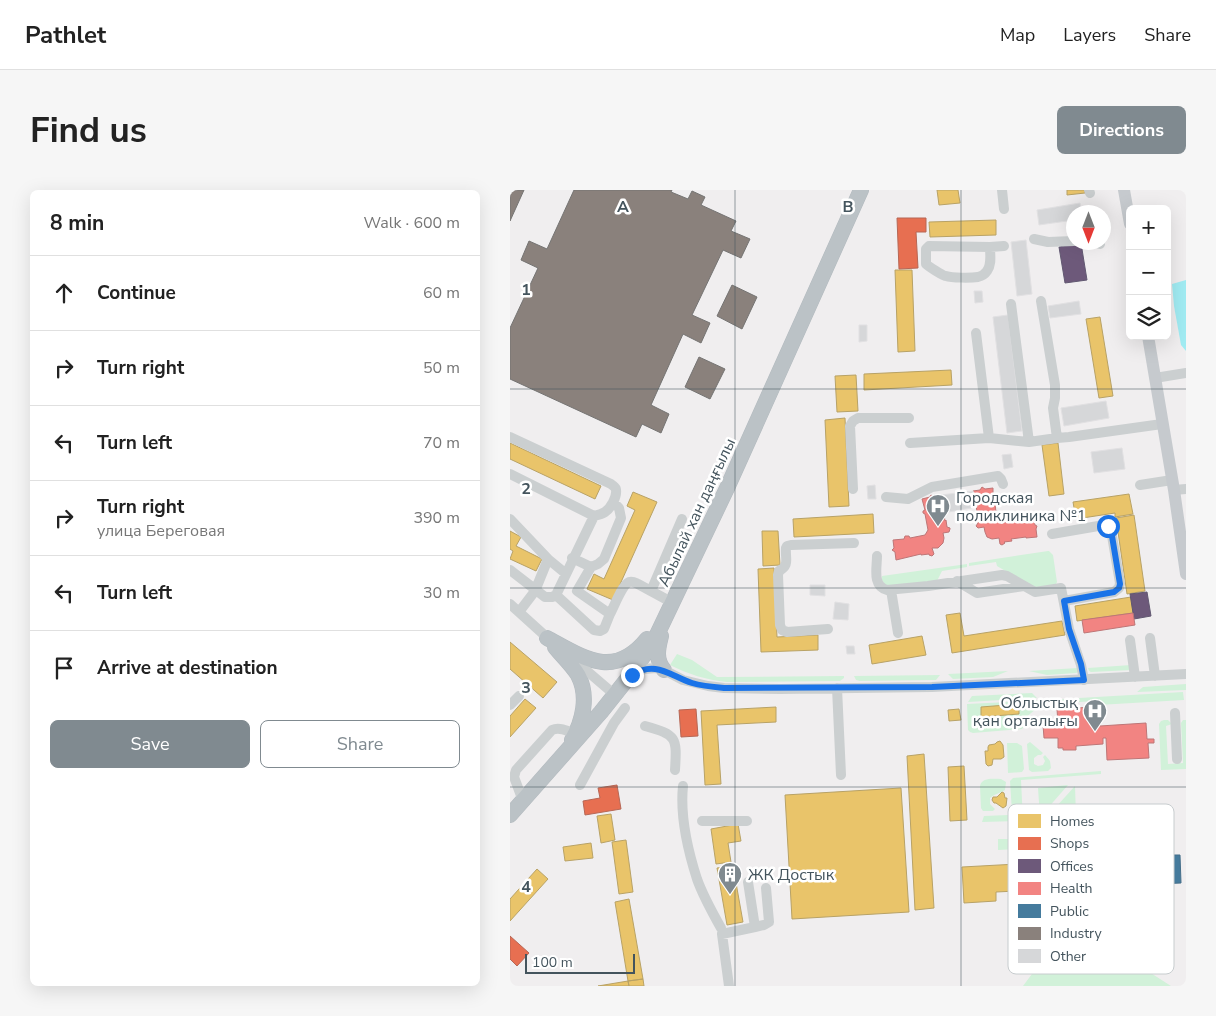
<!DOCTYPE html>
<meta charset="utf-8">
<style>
:root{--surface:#fff;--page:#f6f6f6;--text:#222;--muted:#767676;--line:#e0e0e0;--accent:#808a90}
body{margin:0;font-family:"Nunito Sans",sans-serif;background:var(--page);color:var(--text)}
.controls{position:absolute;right:15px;top:15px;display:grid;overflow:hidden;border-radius:8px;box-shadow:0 5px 20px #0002}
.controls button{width:45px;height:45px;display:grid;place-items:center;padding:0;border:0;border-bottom:1px solid var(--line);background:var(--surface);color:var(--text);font:25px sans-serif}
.compass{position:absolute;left:556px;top:15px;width:45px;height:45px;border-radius:50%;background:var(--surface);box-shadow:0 5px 20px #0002;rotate:180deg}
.scale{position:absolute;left:15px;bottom:12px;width:110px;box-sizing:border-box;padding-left:5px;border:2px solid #44545d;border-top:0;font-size:14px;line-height:18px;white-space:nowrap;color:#44545d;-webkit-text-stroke:4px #fff;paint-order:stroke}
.stop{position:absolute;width:15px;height:15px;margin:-11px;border:4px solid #1a73e8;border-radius:50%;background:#fff}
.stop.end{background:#1a73e8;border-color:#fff;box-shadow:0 1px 5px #0008}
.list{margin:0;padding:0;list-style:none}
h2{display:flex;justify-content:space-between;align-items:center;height:65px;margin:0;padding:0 20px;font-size:21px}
h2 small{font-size:16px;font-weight:400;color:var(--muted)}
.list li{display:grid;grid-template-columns:32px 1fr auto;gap:15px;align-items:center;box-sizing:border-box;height:75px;padding:0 20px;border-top:1px solid var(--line)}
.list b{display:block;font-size:19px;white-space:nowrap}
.list p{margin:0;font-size:16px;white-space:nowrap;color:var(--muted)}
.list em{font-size:16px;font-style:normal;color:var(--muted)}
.actions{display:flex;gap:10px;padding:15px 20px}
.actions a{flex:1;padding:11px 0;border:1px solid var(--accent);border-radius:8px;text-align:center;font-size:18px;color:var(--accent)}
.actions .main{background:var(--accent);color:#fff}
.icon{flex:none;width:28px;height:28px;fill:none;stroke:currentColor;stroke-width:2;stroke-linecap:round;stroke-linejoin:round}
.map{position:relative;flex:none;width:676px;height:796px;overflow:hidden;border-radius:8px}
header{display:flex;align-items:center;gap:30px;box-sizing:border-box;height:70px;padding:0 25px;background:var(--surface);border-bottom:1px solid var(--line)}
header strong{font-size:24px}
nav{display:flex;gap:28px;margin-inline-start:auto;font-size:18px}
.intro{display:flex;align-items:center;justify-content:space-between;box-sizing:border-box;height:120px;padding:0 30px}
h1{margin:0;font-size:35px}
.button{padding:12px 22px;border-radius:8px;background:var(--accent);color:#fff;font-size:18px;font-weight:700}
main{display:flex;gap:30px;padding:0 30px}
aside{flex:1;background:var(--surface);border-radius:8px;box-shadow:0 5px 20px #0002}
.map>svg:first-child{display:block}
.green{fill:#d1f1d9}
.water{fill:#a1ecf3}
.homes{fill:#e9c46a;stroke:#b8a266}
.shops{fill:#e76f51;stroke:#b66755}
.offices{fill:#6d597a;stroke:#615871}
.health{fill:#f28482;stroke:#be7677}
.public{fill:#457b9d;stroke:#456f8a}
.industry{fill:#8a817c;stroke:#757473}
.building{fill:#d6d7d9;stroke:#e1e0e2}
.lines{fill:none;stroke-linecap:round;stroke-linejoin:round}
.highway-casing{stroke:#b3babf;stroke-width:16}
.minor{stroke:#cbcfd0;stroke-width:10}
.major{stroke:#c6cace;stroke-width:12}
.highway{stroke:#bbc2c6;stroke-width:15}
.route{stroke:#1a73e8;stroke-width:6}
.grid{fill:none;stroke:#44545d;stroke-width:1;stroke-opacity:0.55}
.labels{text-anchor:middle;stroke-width:5;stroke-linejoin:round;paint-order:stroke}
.poi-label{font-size:16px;fill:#44545d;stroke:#fff;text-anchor:start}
.street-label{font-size:16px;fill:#44545d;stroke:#fff}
.key{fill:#fff;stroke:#c7ccce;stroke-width:1}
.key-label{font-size:14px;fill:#44545d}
.grid-label{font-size:16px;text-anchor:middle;font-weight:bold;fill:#44545d;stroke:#fff;stroke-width:5;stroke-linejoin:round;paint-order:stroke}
</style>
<header>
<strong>Pathlet</strong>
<nav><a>Map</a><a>Layers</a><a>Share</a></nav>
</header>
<div class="intro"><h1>Find us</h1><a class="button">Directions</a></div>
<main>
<aside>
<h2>8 min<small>Walk · 600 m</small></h2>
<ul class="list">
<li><svg class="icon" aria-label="ahead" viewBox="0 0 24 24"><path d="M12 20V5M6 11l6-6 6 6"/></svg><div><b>Continue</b></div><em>60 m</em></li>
<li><svg class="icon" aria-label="right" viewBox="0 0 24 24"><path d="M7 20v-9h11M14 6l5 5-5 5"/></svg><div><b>Turn right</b></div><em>50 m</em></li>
<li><svg class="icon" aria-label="left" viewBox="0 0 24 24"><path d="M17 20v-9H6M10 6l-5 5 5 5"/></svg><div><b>Turn left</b></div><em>70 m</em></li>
<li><svg class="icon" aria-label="right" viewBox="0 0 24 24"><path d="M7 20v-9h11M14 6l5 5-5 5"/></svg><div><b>Turn right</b><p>улица Береговая</p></div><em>390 m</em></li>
<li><svg class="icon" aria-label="left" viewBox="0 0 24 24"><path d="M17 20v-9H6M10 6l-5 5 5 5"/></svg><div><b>Turn left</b></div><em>30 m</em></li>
<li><svg class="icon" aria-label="arrive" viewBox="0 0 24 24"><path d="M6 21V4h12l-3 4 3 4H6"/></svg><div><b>Arrive at destination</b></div></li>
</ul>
<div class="actions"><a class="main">Save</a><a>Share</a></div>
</aside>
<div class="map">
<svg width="676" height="796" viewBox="0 0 676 796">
<rect width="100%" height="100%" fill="#f0eeef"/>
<path class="green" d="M538,361H539L543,365L547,392L546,394L527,400L487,376L486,372L459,376V373Z
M457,374V377L432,381L427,391L376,396L372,390V386Z
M167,464L182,470L207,487L334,486V488L330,491L217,492C196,490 178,484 160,475Z
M621,475L622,480L581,482L579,481L578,478Z
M568,478V482L566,483L537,485L519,481Z
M498,481L483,487L443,489L438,484Z
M430,485L426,490L350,491L346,490L344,486Z
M676,494V500L627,502L633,497Z
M673,502L674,510L588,515V511L569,512V508Z
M522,503L527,508L458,512L462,506Z
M556,509V511L533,513L514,529V536L512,539L463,543L460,542L458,540L457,514Z
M654,530H658L662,534L656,536L658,574L673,573L671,533L673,530H676V579L651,580L649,534L651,531Z
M520,552L533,563L531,565H528L524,568V574L528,576L533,575L535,571L533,567L535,565L540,571L541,578L538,581L522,582L519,580L517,554Z
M497,553H507L512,556L514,579L512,582L498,583Z
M591,581V584L511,590L513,631L472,632L474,626L498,625L502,622L500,591L503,588Z
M491,589L496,592L495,600C491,603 484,604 480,608V614L485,619L483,621H473L471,618L470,596C472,587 483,589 491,589Z
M558,595L530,627L528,598Z
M565,596L566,626L536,628Z
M488,649H508V659L488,660Z
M545,753H594L661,796H513Z"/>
<path class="water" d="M676,90V161L671,155L664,116L662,94Z"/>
<path class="homes" d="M427,0H448L450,13L429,15Z
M557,0H575V3L557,5Z
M486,30V45L420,47L419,32Z
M385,80H402L405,161L388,162Z
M590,127L603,206L589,208L576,129Z
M441,180L442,195L354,200V184Z
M346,185L348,221L327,222L325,186Z
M335,228L339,316L319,317L315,230Z
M0,253L91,296L85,309L0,269Z
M548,253L554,304L539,306L532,255Z
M123,302L147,312L103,410L77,399L84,384L94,389L125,320L117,316Z
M619,304L623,324L605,327V323L566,329L563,312Z
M363,324L364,343L284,347L283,329Z
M624,325L635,401L617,404L606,328Z
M0,341L11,347L6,356L32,369L26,381L0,369L3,361L0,359Z
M252,341H268L270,375L253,376Z
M264,378L267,447L308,445V460L251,462L248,379Z
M621,407L623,423L567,431L565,416Z
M450,423L454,446L552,431L555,445L442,463L436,425Z
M412,446L416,465L362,474L359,455Z
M0,452L47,492L33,508L0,479Z
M15,509L26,518L0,547V526Z
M509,514V524L471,527V517Z
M266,517V532L207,535L211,594L195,595L191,521Z
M449,519L451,530L439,531L438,520Z
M490,551L493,555L494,567L491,569H483L482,575L478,576L476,574L475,561H478V557L479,555L485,554L487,552Z
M414,564L424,718L405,720L397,566Z
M454,576L457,630L440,631L438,577Z
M391,598L399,722L282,729L275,605Z
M492,602L494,603L495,608H497L496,616L493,618L486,613H484L482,610L483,607H487Z
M101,624L105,650L91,653L87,626Z
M228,634L231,651L218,653L221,672L206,674L201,639Z
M116,650L123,702L109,704L102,652Z
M81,653L83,668L55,671L53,657Z
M526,673L527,700L486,702V711L454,713L452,677Z
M223,676L233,732L217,735L207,678Z
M27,679L38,689L0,731V709Z
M119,709L133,789L118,791L105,712Z
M133,789L134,796H119L118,791Z
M118,791L119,796H88Z"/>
<path class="shops" d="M387,28H416V42H406L408,78L389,79Z
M186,519L188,546L171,547L169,520Z
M107,595L111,619L75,625L73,611L90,608L88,598Z
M0,746L19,763L7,776L0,769Z"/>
<path class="offices" d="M571,53L577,90L555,93L549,57Z
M637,402L641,426L624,429L620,404Z"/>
<path class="health" d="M472,297L475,299L483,298V309H485L486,311L485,314L487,330L491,333L507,330V329L509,327L512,330L523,327L525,335L527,336L526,339L527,347L516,348V347L501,349L502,351L494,352L495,353L492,355L490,354L489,348L482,349L477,347L475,342L474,337L468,338L466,336L468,333L467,326H468L463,301L470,300Z
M421,305L424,307L431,305L435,331L436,330L437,337L440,338V339L439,342L433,343L434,348L433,353L428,358H422L424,364L422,366L419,365V364L411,365V364L386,370L385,362L382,360L384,358L383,350L394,349L395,346H399L400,348L415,345L418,340L415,324L413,323V321L415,320L412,309L420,307Z
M623,423L625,435L574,443L572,430Z
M558,510H564V518L589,517L590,536L636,533L637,549H644V553H638L639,568L597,570L596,548H593V554L566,556V560H553V558H548V548H534L533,535L548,534L547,519H559Z"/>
<path class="public" d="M662,641L663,665H670L671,693L595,696L592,644Z"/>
<path class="industry" d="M0,0H14L0,31Z
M64,0H162L161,2L178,9L182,1L195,7L191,15L226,31L221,41L240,49L231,68L213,60L182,125L200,133L191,153L173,144L141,215L159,224L151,243L132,234L126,247L0,189V138L28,78L11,70L19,51L37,59Z
M222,95L247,107L232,139L207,126Z
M189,167L215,179L200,209L175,197Z"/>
<path class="building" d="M570,13L571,22H564V30L529,35L527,20Z
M516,50L522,104L507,106L501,52Z
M464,101H472L473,112L465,113Z
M569,111L571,124L540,128L538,116Z
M498,125L512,241L497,243L483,127Z
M349,135H357V151L349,152Z
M596,211L599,228L554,236L551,218Z
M612,258L615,279L584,283L581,262Z
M501,264L503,277L494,279L492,265Z
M365,295L366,309H358L357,296Z
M463,301L465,311H466L467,317L433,323L431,305Z
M300,395H315V406L300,405Z
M325,412L339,414L338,430L323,429Z
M336,456H344L345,464H337Z"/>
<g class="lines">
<g class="highway-casing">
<path id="highway" d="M151,446C148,458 145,469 154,480
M37,448C74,468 104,490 137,449
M45,457C52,466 62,475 68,485C79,506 73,531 62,550
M0,625L91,522L122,483L145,449L218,296L351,0"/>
</g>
<path class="minor" d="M492,0L494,19
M579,0L580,3
M524,49L538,52L564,51
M582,52L590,54
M480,57C480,65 482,74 477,81C475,84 472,86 468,87C461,88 442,88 436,86C433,86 418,76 416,74V59L419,56L480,57L494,56
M531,111L545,195V208L543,218L547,248
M501,114L519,252
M466,143L479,248
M645,188L676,183
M0,247L101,294C103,296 106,297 106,300C107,307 101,318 95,322C92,324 88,325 84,326L46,405L42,407H35L0,380
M400,253L479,248L519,252L547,248L559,247L652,234
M0,284L84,326
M630,295L662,290
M343,299L340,236L343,231L348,228H399
M664,300L676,299
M376,307L398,309L422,297L488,286L491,289L493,294
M103,312L109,318L111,328L94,369L88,374L81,377L67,401L100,424C104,417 112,395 119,392C123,391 124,392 128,394L163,413
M0,329L38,369L25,401L9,422
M542,344L594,335L598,336L601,340L610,393L609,398L604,402L554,411
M367,366C367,378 362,396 377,400L418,396L492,385L497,386L525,402L551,398L559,439L571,475L574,490
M62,368L81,377
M38,369L55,383
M447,391L467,403L514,396
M381,400L388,443
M141,401L172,329
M46,405L84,440L90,441L94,439L100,424
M0,414L42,452
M318,439L277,442L272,440L270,435L268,385L269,381C280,375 275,369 276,358L277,356L281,355L344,353
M640,448L645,486
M620,450L625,487
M63,469L105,505
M122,485L134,479L146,478L154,480L173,490L198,496L214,498L270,499L422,497L676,484
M327,498L331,585
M0,515L9,506
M665,523L667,569
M135,536C167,545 167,547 165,580
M70,595L104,533L115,518
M173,596C170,625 178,661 187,689C193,706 202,722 211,738
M13,611L4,587L6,580L42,540C51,536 61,543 69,546
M192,631H237
M245,737L254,735L259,732L256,698
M219,796L212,744L245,737L238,692"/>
<path class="major" d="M614,0L620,34
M638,146L664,300L676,384"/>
<use href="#highway" class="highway"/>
</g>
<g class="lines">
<path class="route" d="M122,485C146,470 160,486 182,493C192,496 203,497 214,498L422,497L574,490L571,474L559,439L554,411L604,402L609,398L610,394L601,340L598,336"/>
</g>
<path class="grid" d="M225,0V796M451,0V796M0,199H676M0,398H676M0,597H676"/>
<defs>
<g id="hospital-pin" transform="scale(1.25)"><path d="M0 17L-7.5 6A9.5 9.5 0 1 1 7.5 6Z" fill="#808a90" stroke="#fff"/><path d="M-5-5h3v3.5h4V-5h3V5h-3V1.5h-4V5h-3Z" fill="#fff"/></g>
<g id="building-pin" transform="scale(1.25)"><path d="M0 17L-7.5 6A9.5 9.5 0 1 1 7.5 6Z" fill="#808a90" stroke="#fff"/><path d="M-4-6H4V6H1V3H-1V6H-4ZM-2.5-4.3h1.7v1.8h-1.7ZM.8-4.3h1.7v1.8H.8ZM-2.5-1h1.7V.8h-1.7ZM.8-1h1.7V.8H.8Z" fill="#fff"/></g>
</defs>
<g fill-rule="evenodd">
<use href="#hospital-pin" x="428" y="316"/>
<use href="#hospital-pin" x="585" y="521"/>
<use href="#building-pin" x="220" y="684"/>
</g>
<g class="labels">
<g class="poi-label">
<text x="446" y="313">Городская<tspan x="446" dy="18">поликлиника №1</tspan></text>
<text x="568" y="518" text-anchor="end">Облыстық<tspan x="568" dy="18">қан орталығы</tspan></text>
<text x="238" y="690">ЖК Достык</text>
</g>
<g class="street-label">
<text transform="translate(186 322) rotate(-65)" y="6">Абылай хан даңғылы</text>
</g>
</g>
<rect x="498" y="614" width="166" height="170" rx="8" class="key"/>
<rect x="508" y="624" width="23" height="14" fill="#e9c46a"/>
<rect x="508" y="647" width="23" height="13" fill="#e76f51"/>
<rect x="508" y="669" width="23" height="14" fill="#6d597a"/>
<rect x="508" y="692" width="23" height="13" fill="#f28482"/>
<rect x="508" y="714" width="23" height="14" fill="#457b9d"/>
<rect x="508" y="737" width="23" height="13" fill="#8a817c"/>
<rect x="508" y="759" width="23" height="14" fill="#d6d7d9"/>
<g class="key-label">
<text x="540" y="636">Homes</text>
<text x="540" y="658">Shops</text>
<text x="540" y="681">Offices</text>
<text x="540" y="703">Health</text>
<text x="540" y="726">Public</text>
<text x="540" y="748">Industry</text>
<text x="540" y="771">Other</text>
</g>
<g class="grid-label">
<text x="113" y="22">A</text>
<text x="338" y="22">B</text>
<text x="16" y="105">1</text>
<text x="16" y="304">2</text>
<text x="16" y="503">3</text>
<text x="16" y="702">4</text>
</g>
</svg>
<div class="controls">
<button>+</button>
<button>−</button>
<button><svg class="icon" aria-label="layers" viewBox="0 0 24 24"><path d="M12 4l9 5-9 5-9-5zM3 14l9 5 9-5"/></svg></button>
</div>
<svg class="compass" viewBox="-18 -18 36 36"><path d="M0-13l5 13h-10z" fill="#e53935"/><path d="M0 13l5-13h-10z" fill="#767676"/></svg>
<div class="scale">100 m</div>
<div class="stop" style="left:598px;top:336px"></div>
<div class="stop end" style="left:122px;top:485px"></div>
</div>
</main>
